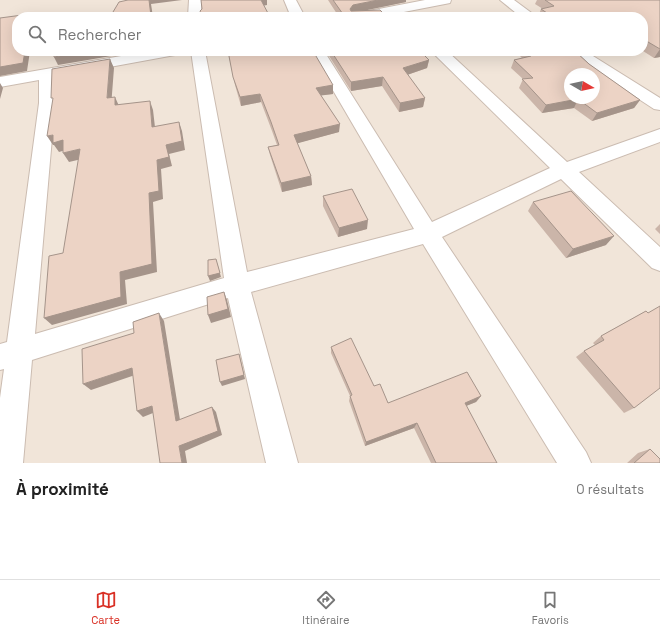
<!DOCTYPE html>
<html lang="fr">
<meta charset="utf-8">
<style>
:root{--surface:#fff;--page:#f6f6f6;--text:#222;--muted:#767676;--line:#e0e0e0;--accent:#d93025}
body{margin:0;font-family:"Space Grotesk",sans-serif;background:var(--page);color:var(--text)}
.compass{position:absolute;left:564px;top:68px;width:36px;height:36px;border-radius:50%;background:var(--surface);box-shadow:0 4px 16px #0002;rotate:99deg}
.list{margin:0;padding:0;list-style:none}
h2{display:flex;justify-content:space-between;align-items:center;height:52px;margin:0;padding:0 16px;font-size:17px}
h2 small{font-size:13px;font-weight:400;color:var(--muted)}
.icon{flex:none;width:22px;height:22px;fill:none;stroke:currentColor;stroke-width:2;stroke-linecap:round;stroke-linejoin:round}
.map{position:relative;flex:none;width:660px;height:463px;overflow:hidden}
.search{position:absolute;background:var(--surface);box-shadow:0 4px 16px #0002;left:12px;right:12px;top:12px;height:44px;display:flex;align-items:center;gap:10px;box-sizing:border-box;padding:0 14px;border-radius:16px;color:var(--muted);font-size:15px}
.sheet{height:116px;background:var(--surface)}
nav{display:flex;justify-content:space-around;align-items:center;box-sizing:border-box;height:56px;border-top:1px solid var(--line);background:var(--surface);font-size:11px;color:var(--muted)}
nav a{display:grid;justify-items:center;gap:2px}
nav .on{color:var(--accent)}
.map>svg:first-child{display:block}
.residential{fill:#f1e5d9;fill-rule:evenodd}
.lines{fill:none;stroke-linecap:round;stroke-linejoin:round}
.street-casing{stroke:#cbbcb1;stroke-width:2}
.street{fill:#fff;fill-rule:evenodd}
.wall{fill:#cbb5a9}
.shaded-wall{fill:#a5948a}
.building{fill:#ecd3c5;stroke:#a5948a;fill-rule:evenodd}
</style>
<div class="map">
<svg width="660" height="463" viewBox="0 0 660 463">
<rect width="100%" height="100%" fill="#faf3ea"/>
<path class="residential" d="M0,0H660V463H0ZM17,17H643V51H17ZM570,74H594V98H570Z"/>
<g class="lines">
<g class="street-casing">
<path id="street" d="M189,0H201L202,17H188Z
M284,0H296L305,17H291Z
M425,0H451L450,3L445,4L378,17H351L353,14L358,13Z
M500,0H514L537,17H521Z
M150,51H182L180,54L175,55L55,77V103L35,334L224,278L191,51H205L247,272L414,229L310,51H324L432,222L550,168L431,51H447L567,162L660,129V142L579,172L660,247V271L652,268L561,179L442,237L586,452L591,463H557L423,244L251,292L298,463H266L228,298L32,360L23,463H0V398L4,369L0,370V344L7,342L39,103V80L0,87V77Z
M568,51H585L660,98V110L654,109L570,54Z"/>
</g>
<use href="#street" class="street"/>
</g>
<path class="wall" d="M328,0H406V2L363,10L387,17H339Z
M537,0H660V57L654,58L643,51V17H538L541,9H543L535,4Z
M228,51L333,85V94L321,95L339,132L297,143L311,176L312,185L282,192L270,155L268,147L277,145L272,131L261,102L241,106L235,85Z
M326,51H420L429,60L427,68L407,75L425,98L423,107L399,112L382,86L351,91Z
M515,51H575L589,64L640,100L634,108L592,121L574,108L542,113L519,88L523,79L511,68L514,60L522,58Z
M323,196L367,229L338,237L323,206Z
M533,202L606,245L566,258L528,211Z
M660,224V234L655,229Z
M646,311L634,408L624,413L576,357L584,351L595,345L593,343L601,336Z
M331,347L374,386L388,403L481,396L476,402L466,406L497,463H431L414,428L365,446L349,401L350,396L331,353Z
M650,449L660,463H627L638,453Z"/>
<path class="shaded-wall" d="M149,0H182L151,4L153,17H149Z
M261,0H267V5L262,6Z
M378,0H406V2L353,13L350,9L353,5Z
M660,49V57L654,58Z
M25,51H30L27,71L0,76V67Z
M90,51H141L58,65L54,57Z
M110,59L114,68L111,107L107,98Z
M429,60L427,68L401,77L403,68Z
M383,77L382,86L351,91V82Z
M0,83L3,88L0,99Z
M333,85V94L317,96L316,88Z
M260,94L261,102L241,106L240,97Z
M115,97L119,106L115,105Z
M425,98L423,107L399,112L400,103Z
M578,99L574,108L542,113L546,105Z
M640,100L634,108L592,121L597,113Z
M150,101L153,110L156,136L152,127Z
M179,122L182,131L185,150L169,154L172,166L161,169L163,199L153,202L157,272L125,280L127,304L52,325L44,318L120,272L149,193L157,160Z
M340,124L339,132L295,144L294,135Z
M53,135L63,140L69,149L59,152L54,145H53L47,136Z
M80,149L86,158L69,162L63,153Z
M311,176L312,185L282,192L281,183Z
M368,220L367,229L338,237L339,228Z
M614,236L606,245L566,258L573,249Z
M216,259L221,277L210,281L208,276Z
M224,292L227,300L231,317L211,323L208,315Z
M159,313L164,321L181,426L176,421Z
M239,354L240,357L245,379L222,386L220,382Z
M132,368L138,374L91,390L83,384Z
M481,396L476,402L461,408L465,403Z
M152,406L158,411L143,417L137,411Z
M212,407L216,412L222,435L185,451L187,463H182L179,446Z
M417,423L414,428L365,446L366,442Z"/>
<path class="building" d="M128,0H149L151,16L149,17H110L119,2Z
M201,0H261L270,17H222V16L202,17L200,11L202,9Z
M333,0H378L353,5L350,9L351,11L380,10L387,17H345Z
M545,0H660V49L643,39V17H553L541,9L554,6Z
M30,14L29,17H17V51H25L23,63L0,67V18Z
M54,51H90L54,57Z
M228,51H313L333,85L316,88L340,124L294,135L311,176L281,183L268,147L279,145L271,122L260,94L240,97L233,77Z
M331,51H420L429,60L403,68L425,98L400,103L383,77L351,82Z
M526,51H575L589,64L640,100L597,113L578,99L546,105L522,79L533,78L514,60L531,56ZM570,74H594V98H570Z
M110,59L107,98L115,97V105L150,101L152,127L179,122L182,141L166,145L169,157L157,160L159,191L149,193L152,264L120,272L121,297L44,318L49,256L63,253L80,149L63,153V140L53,143V135L47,136L53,98H51L52,69Z
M352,189L368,220L339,228L323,196Z
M571,191L614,236L573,249L533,202Z
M216,259L220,273L208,276V260Z
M224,292L228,309L208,315L207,297Z
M660,306V388L634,408L584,351L604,340L601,336L646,311L648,313Z
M159,313L176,421L212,407L218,431L179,446L182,463H160L152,406L137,411L132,368L83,384L82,349L134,333L133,322Z
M351,338L374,386L380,384L388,403L467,372L481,396L465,403L497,463H436L417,423L366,442L350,396L352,395L331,347Z
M239,354L244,375L220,382L216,360Z
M650,449L660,459V463H634Z"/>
</svg>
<svg class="compass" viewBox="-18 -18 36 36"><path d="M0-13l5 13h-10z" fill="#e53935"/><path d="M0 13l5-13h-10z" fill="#767676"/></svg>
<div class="search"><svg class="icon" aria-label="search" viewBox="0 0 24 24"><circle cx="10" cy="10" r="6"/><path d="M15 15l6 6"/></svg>Rechercher</div>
</div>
<section class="sheet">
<h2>À proximité<small>0 résultats</small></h2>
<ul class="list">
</ul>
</section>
<nav>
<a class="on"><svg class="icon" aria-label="map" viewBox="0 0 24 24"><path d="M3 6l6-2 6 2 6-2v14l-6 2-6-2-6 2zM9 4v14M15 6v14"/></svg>Carte</a>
<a><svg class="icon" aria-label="directions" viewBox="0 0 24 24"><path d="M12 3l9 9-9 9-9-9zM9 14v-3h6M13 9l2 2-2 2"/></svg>Itinéraire</a>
<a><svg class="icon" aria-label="saved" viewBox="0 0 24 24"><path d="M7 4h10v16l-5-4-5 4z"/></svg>Favoris</a>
</nav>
